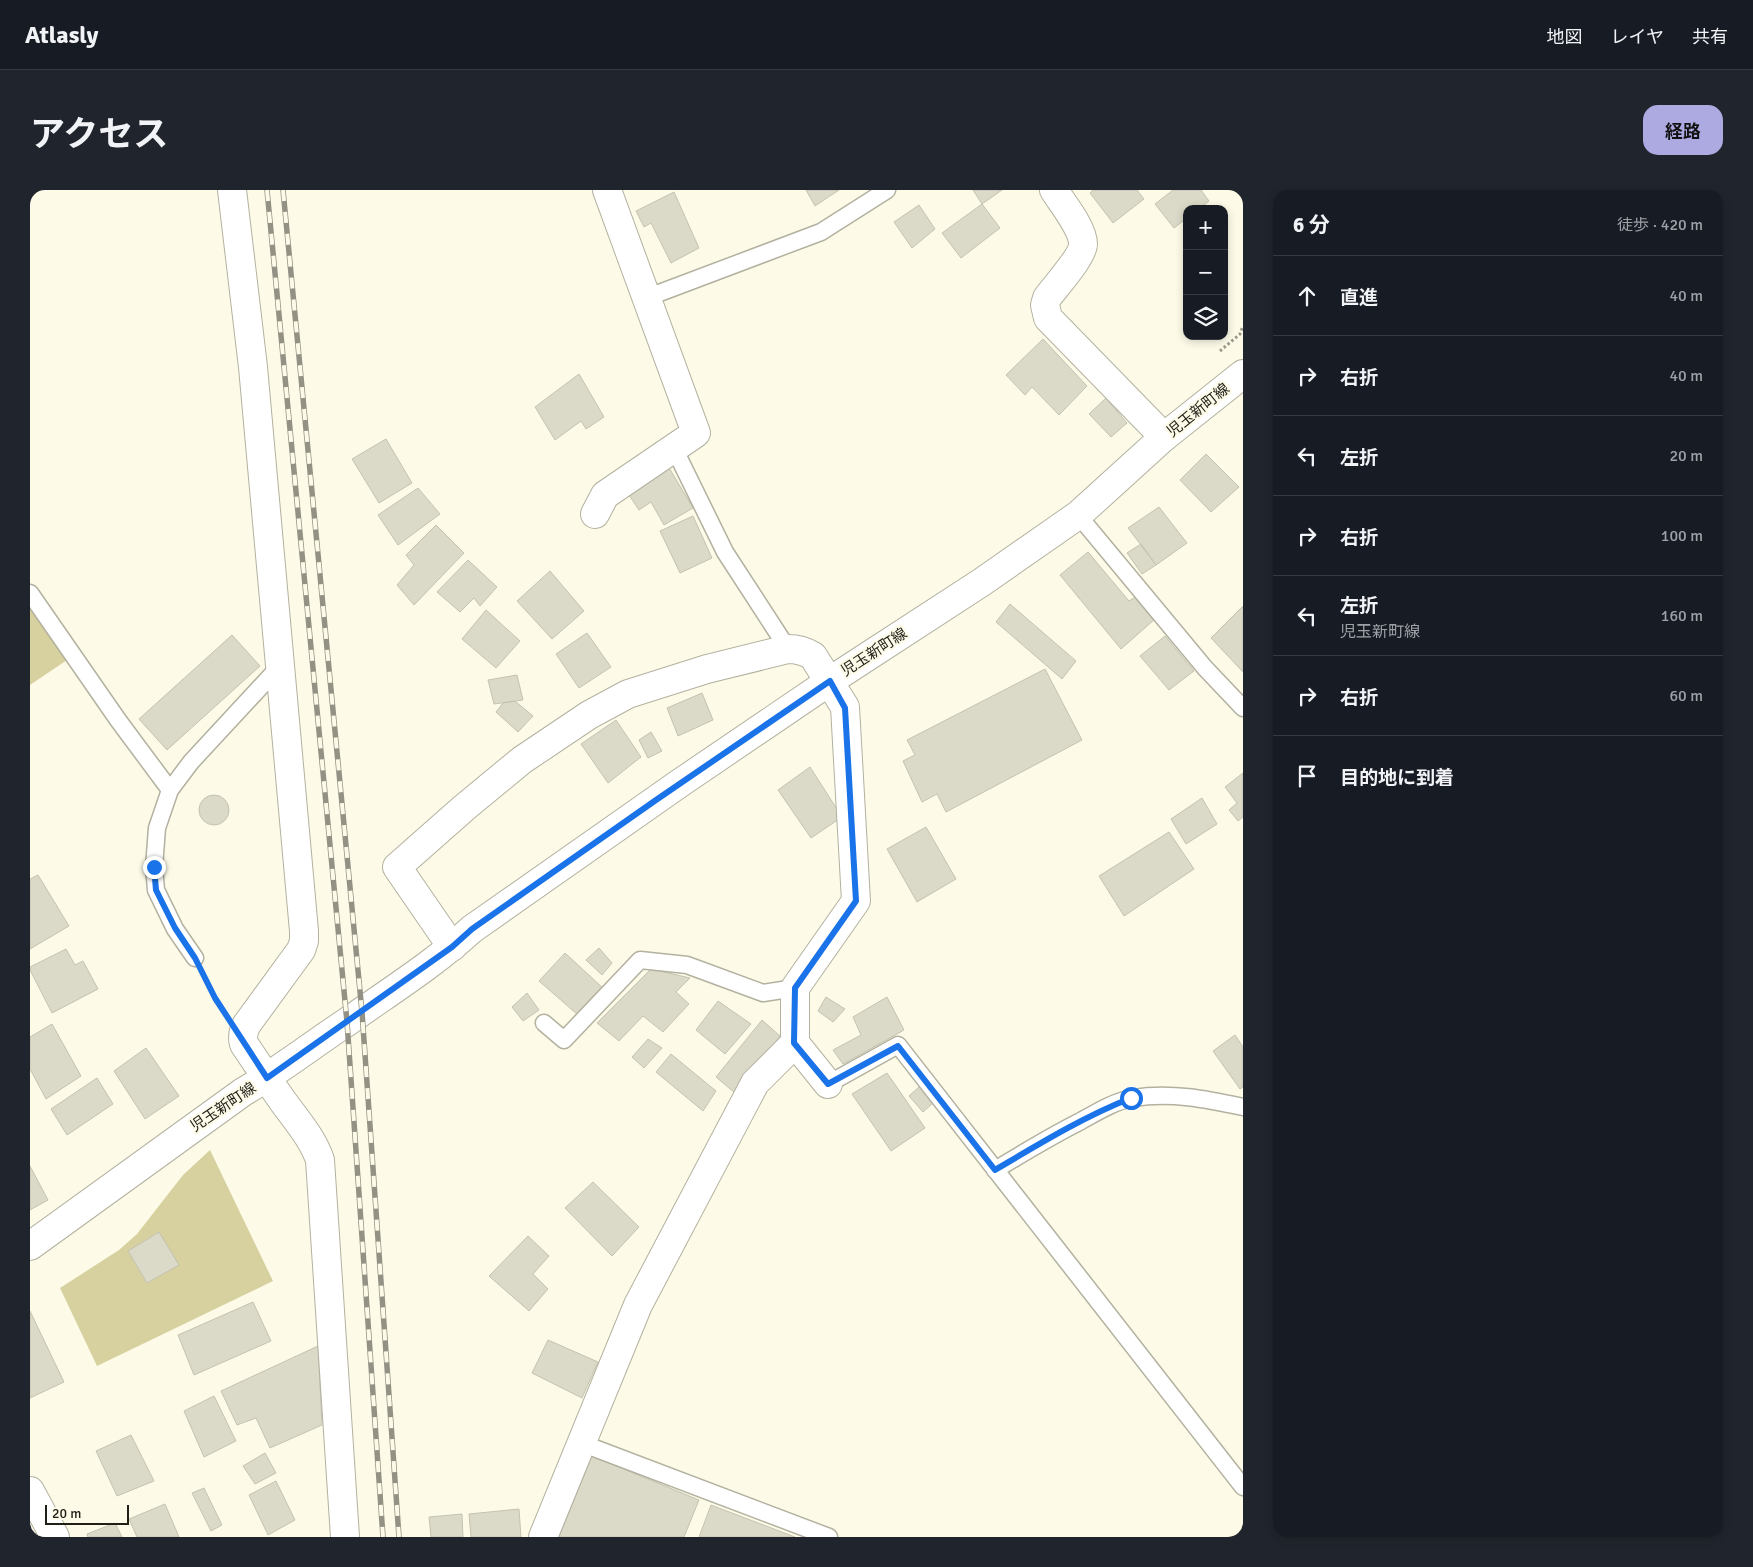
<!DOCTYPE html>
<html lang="ja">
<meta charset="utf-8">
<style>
:root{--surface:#171b24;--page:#20242c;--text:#f1f3f6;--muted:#9ea1a6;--line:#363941;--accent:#adaae2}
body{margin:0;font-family:Signika,"Noto Sans JP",sans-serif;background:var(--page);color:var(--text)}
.controls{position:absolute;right:15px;top:15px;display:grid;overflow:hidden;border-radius:10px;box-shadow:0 2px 8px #0003}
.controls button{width:45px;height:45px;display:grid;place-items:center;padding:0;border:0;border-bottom:1px solid var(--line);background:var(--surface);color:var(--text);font:25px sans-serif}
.scale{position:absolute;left:15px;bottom:12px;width:84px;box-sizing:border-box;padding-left:5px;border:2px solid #1f1e17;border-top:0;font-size:14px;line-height:18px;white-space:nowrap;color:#1f1e17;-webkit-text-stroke:4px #fdfbe8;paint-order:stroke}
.stop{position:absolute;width:15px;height:15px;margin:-11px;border:4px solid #1a73e8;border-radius:50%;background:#fff}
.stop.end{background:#1a73e8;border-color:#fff;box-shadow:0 1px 5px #0008}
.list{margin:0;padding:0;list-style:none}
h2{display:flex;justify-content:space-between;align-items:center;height:65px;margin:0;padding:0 20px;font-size:21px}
h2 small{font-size:16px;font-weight:400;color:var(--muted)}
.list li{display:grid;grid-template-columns:32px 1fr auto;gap:15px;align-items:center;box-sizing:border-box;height:80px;padding:0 20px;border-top:1px solid var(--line)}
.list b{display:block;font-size:19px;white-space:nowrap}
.list p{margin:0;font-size:16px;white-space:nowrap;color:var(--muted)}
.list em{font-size:16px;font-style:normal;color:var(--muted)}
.icon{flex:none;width:28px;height:28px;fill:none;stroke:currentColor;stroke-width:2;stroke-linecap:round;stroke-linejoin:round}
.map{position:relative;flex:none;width:1213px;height:1347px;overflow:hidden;border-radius:15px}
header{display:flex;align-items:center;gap:30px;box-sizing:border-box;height:70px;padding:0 25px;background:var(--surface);border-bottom:1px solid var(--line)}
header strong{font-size:24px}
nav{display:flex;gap:28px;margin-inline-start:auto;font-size:18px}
.intro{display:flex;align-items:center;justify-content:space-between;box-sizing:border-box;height:120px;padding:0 30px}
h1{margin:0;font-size:35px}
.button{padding:12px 22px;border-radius:15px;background:var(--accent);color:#111;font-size:18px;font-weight:700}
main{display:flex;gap:30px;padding:0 30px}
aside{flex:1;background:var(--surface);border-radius:15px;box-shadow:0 2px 8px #0003}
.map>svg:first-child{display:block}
.green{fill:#d7d09f}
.building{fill:#dbd9c7;stroke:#c4c2b1}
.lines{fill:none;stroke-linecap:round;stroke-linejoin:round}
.lane-casing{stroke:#b3b19f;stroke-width:19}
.street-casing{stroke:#b3b19f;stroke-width:30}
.secondary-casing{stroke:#b3b19f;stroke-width:30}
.path{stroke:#9a998b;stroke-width:3;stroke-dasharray:2.5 2.5;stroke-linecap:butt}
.lane{stroke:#fff;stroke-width:16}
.street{stroke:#fff;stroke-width:28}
.secondary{stroke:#fff;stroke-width:28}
.rail-casing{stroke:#939184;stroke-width:5.5}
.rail{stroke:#fdfbe8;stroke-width:4;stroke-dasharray:11;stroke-linecap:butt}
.route{stroke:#1a73e8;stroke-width:6}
.labels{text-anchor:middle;stroke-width:4.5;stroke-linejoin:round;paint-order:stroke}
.street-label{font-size:15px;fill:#1f1e17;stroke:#fdfbe8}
</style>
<header>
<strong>Atlasly</strong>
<nav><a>地図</a><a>レイヤ</a><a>共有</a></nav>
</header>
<div class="intro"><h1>アクセス</h1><a class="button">経路</a></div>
<main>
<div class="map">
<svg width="1213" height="1347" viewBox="0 0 1213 1347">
<rect width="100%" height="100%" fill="#fdfbe8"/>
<path class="green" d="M0,403L43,466L0,495Z
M180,960L243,1091L67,1176L30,1098L89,1060L107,1044L153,985Z"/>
<path class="building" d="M776,0H809L785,16Z
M943,0H972L952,14Z
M1063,0H1107L1114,9L1083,33L1060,3Z
M1143,0H1171L1179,11L1169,19H1157V28L1144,38L1125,14Z
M644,2L669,58L641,73L621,33L614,37L606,21Z
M952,14L970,38L931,68L912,43Z
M889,15L905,39L882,58L864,32Z
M1013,149L1057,196L1029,225L1002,197L995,205L976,185Z
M549,184L574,227L556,239L551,231L525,250L505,217Z
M1076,208L1097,233L1081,247L1059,224Z
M356,249L382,293L349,313L322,269Z
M1176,264L1209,297L1181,322L1150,290Z
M638,276L663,318L634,335L621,312L609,320L597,302Z
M388,298L410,324L368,355L348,325Z
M1129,317L1157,353L1126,375L1098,338Z
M663,326L682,368L650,383L630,341Z
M406,335L434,363L384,415L367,395L384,375L376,365Z
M1111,354L1126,375L1112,384L1097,363Z
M1058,362L1099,411L1107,406L1125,429L1091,459L1030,385Z
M438,370L467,397L450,416L444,408L430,422L407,402Z
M520,381L554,421L522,449L487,411Z
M980,414L1046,471L1032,489L966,432Z
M1213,416V482L1181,448Z
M456,420L490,451L466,478L432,449Z
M557,443L581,477L549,498L526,464Z
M202,445L230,476L137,560L109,529Z
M1135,446L1164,481L1139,500L1110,466Z
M1015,479L1052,550L916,622L907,604L892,612L873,571L885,565L877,550Z
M487,485L493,510L464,514L458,490Z
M672,503L683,530L648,546L637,518Z
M485,511L503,526L488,542L466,522L473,513Z
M586,530L611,567L578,593L551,554Z
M621,542L632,561L618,568L609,550Z
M780,577L812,627L781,648L748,600Z
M1213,583V627L1208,631L1199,620L1207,613L1195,597Z
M169 620a15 15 0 1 1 30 0a15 15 0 1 1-30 0Z
M1172,608L1187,634L1156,654L1141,629Z
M896,637L926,689L887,712L857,659Z
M1139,642L1164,679L1094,726L1069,686Z
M8,685L39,736L0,759V689Z
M569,758L582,773L572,785L556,770Z
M36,759L45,775L53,771L68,799L22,823L0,780V777Z
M535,763L574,799L548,825L509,791Z
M621,779L660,788L646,802L659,814L633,842L613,826L589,851L567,833Z
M497,803L509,820L493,831L482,817Z
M796,807L815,819L803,832L788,821Z
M857,807L874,840L813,874L803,860L831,845L823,827Z
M688,811L721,834L695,864L666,840Z
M732,830L750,846L705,903L686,887Z
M22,834L51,886L16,909L0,879V847Z
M1205,845L1213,857V897L1210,899L1183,861Z
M618,849L632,858L614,878L602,867Z
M116,858L149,906L115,929L84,881Z
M641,864L686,901L673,921L626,882Z
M857,883L895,938L861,961L822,904Z
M67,888L83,914L37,945L21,919Z
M890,896L903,913L893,922L879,906Z
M0,976L18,1010L0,1020Z
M563,992L609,1037L582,1066L535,1018Z
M129,1042L149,1075L117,1093L98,1061Z
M498,1046L519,1066L503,1084L518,1099L499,1121L459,1086Z
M223,1112L241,1151L164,1185L148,1145Z
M0,1121L34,1192L0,1208Z
M518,1150L568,1172L552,1208L502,1183Z
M288,1156L292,1235L240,1258L226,1228L207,1235L191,1201Z
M184,1206L206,1251L174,1267L154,1221Z
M101,1245L124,1291L87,1306L66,1261Z
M235,1263L246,1283L225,1294L213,1276Z
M562,1266L669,1310L654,1347H529Z
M246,1291L265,1330L238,1345L219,1305Z
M174,1298L192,1335L181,1341L162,1303Z
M135,1314L149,1347H107L99,1329Z
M681,1315L765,1347H669Z
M489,1319L491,1347H441L439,1324Z
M432,1324L433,1347H401L399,1327Z
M85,1333L92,1347H58L57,1344Z"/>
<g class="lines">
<g class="lane-casing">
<path id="lane" d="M616,108L791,42L857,0
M644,258L695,362L758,459
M1048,325L1175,478L1213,518
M0,403L88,530L140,600L127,638L124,677L126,700L145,739L165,768
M140,600L161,572L249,477
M514,833L534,850L610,770L657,775L733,803L765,798
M798,894L868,855L1213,1297
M965,980C993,963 1021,946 1051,931C1067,922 1085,911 1103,908C1141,902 1176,909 1213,917
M551,1253L799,1347"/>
</g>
<g class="street-casing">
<path id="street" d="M202,0L223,177L274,741V751L271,760L217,834C213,841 212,847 214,854C227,873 239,892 252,910C266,930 282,947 290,970L315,1347
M1024,0C1032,13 1053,38 1053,54C1053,66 1025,97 1017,108L1015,115L1018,128L1134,247
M565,324L575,305L666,243L577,0
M422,757L367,677L435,617L492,570L559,525L598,504L677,479L758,459C768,459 775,461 783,466L815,517L826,711L765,798V853L725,893L608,1115L513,1347
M765,853L798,894"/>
</g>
<g class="secondary-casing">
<path id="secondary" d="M0,1056L213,902C249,881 282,855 317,832C359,802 404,774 442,739L650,593L806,487L952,392L1028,339L1048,325L1134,247L1213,184
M0,1301L25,1347"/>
</g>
<path class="path" d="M1190,161L1210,144L1213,136
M174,786L193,820"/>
<use href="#lane" class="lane"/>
<use href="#street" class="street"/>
<use href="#secondary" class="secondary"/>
<g class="rail-casing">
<path id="rail" d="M237,0L317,832L353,1347
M253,0L332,822L369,1347"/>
</g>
<use href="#rail" class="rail"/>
</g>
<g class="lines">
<path class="route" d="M124,677L126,700L145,738L165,768L185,808L237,888L422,757L442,739L626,610L800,491L815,518L826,711L765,798L764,853L798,894L868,856L965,980C1009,954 1053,927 1101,908"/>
</g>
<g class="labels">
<g class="street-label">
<text transform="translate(1168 220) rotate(-39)" y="5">児玉新町線</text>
<text transform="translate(844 462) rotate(-33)" y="5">児玉新町線</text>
<text transform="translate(193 917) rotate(-34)" y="5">児玉新町線</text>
</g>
</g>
</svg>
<div class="controls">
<button>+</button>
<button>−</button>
<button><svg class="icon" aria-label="layers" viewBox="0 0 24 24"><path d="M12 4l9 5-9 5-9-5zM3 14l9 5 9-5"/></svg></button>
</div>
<div class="scale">20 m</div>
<div class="stop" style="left:1101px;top:908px"></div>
<div class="stop end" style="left:124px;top:677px"></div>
</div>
<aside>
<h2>6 分<small>徒歩 · 420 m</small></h2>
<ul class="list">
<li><svg class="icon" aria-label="ahead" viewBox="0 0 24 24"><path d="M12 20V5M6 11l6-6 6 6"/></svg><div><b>直進</b></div><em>40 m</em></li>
<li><svg class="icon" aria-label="right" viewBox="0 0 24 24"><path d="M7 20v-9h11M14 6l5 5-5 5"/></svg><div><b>右折</b></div><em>40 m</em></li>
<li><svg class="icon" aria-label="left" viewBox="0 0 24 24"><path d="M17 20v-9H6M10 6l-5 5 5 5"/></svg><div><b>左折</b></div><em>20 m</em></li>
<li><svg class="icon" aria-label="right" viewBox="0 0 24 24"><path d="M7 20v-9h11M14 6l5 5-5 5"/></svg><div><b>右折</b></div><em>100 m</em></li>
<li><svg class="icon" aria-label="left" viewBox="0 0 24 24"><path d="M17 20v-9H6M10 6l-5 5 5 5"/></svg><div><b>左折</b><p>児玉新町線</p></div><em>160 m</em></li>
<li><svg class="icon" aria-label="right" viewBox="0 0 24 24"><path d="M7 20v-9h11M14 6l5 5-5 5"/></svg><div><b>右折</b></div><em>60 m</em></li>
<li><svg class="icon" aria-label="arrive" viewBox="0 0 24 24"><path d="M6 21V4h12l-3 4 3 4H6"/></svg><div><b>目的地に到着</b></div></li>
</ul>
</aside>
</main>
